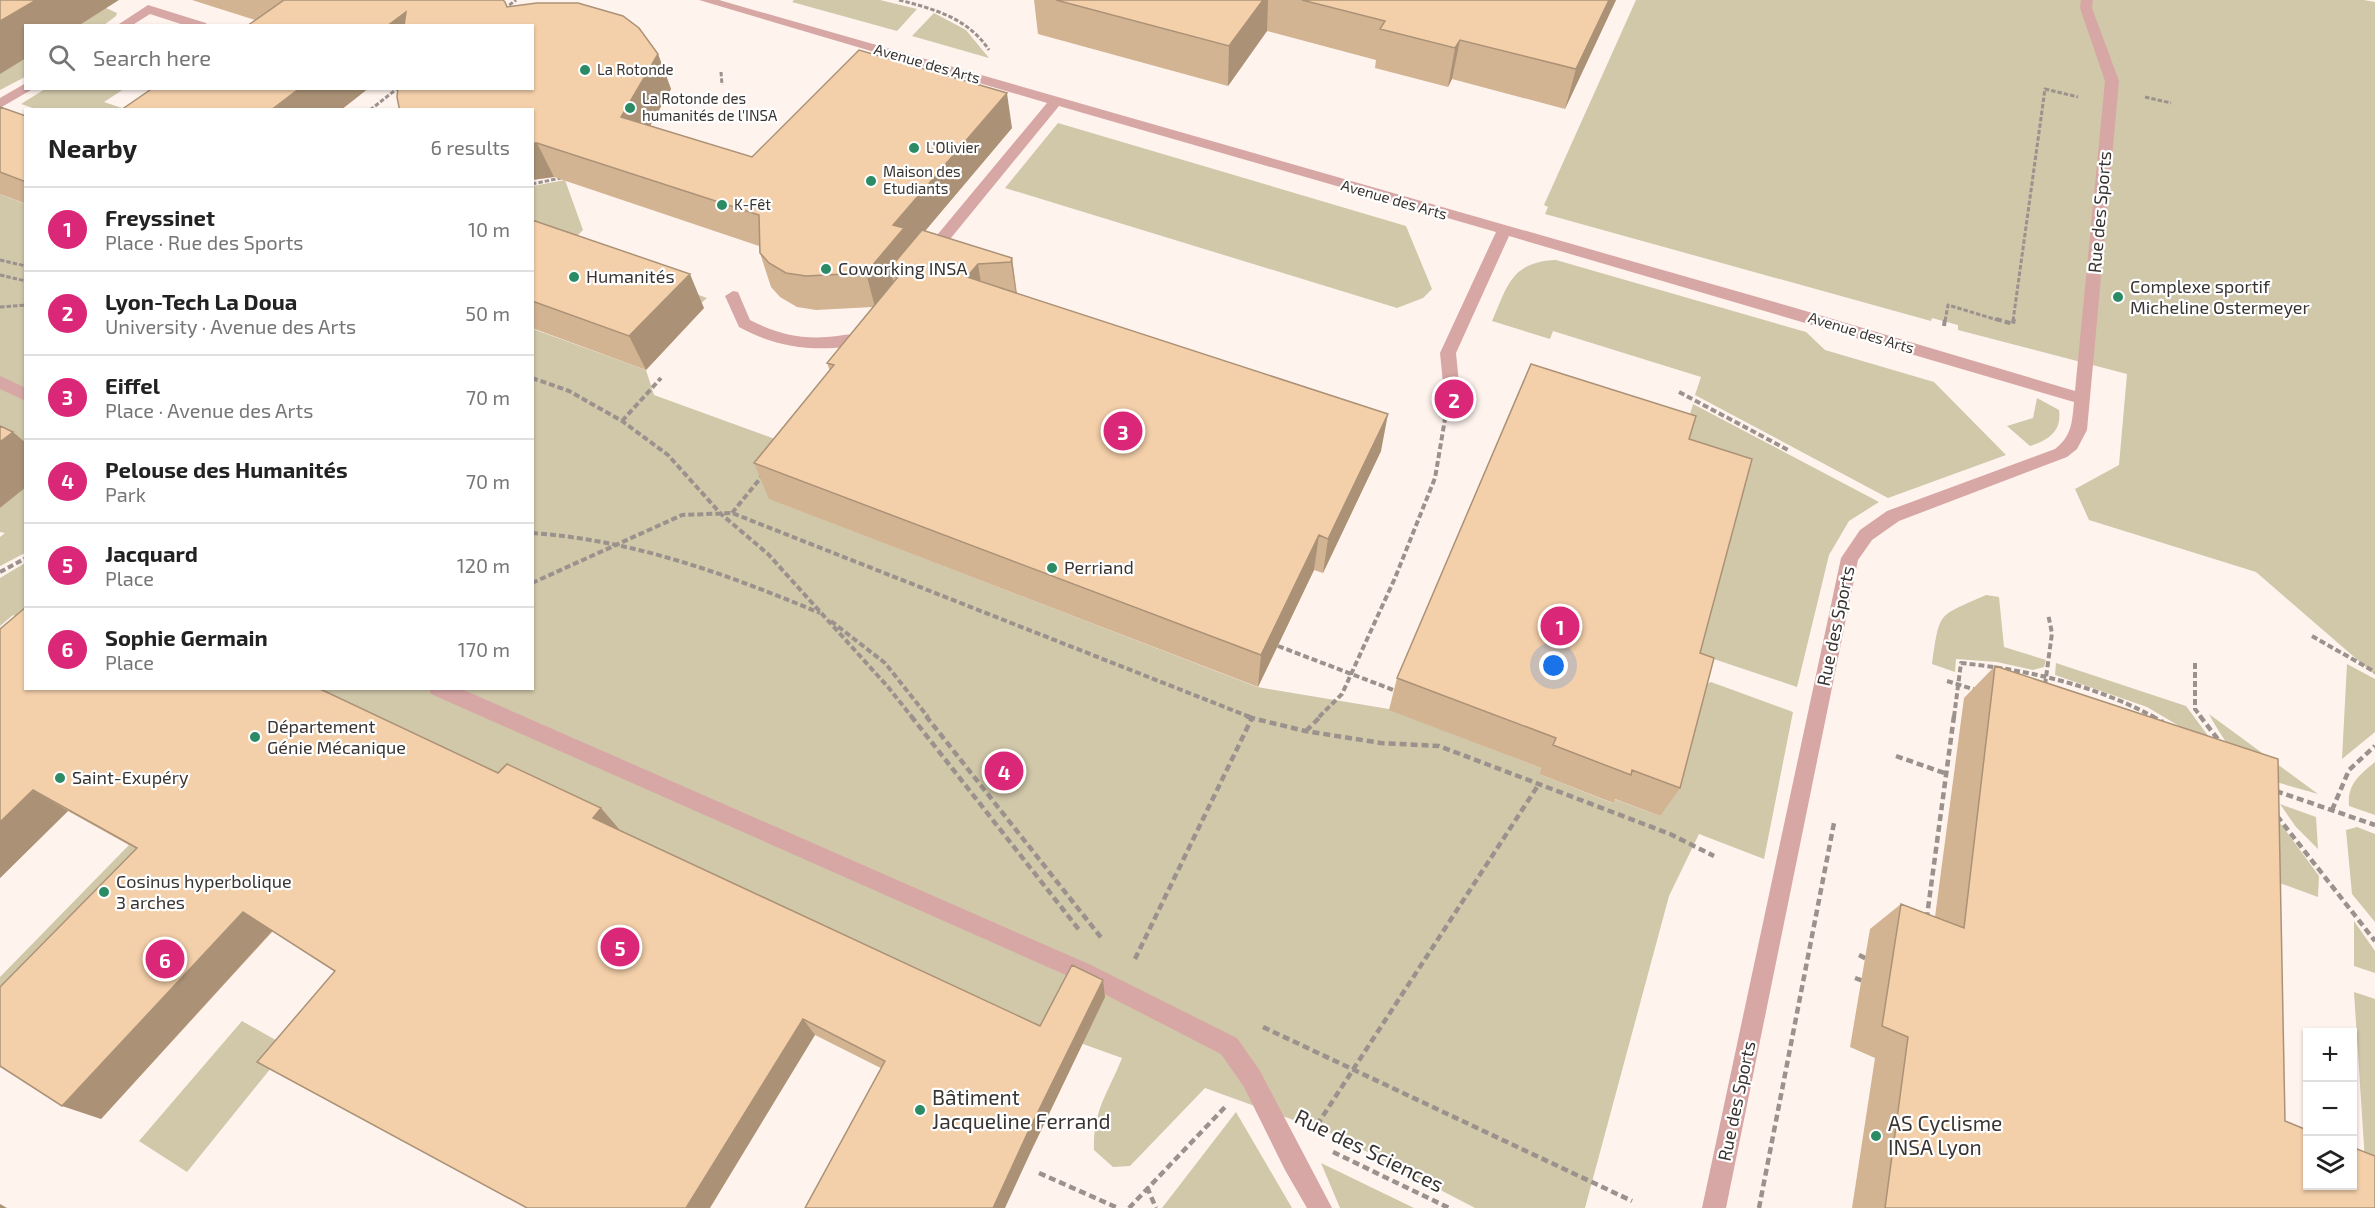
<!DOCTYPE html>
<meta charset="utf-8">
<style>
:root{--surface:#fff;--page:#f2f2f2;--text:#222;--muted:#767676;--line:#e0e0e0;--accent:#db2777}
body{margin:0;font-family:"Exo 2",sans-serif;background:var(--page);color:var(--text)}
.controls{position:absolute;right:18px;bottom:18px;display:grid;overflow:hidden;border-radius:0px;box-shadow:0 2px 4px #0004}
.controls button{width:54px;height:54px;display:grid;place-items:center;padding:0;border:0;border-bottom:2px solid var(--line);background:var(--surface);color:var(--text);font:30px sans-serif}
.you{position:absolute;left:1554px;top:666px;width:21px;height:21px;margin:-15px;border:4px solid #fff;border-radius:50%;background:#1a73e8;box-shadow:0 0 0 9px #1a73e833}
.badge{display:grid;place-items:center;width:39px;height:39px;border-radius:50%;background:var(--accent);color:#fff;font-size:20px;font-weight:700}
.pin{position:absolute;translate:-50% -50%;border:3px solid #fff;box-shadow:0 2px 6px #0006}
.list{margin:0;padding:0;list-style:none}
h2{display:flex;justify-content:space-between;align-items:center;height:78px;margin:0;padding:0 24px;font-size:26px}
h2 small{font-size:20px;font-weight:400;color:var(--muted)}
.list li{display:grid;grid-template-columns:39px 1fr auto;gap:18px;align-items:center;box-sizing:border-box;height:84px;padding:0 24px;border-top:2px solid var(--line)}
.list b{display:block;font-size:22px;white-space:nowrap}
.list p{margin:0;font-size:20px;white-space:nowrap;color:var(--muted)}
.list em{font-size:20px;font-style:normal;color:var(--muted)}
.icon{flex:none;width:33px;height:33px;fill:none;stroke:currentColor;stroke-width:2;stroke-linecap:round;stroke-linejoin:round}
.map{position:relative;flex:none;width:2375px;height:1208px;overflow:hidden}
.search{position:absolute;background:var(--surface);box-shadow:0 2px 4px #0004;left:24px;top:24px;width:510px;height:66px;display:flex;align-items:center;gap:15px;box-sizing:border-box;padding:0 21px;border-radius:0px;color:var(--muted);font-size:22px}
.panel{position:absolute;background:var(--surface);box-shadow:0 2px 4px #0004;left:24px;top:108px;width:510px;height:582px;border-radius:0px}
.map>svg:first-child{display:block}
.green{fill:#d1c7a9}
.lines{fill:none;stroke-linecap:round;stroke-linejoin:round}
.path-far2{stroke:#9b928e;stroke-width:3;stroke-dasharray:4.5 2;stroke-linecap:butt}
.path-far1{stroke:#9b928e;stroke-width:4;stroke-dasharray:6 3;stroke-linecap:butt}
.path{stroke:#9b928e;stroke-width:4.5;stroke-dasharray:7 4;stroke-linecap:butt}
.minor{fill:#d7a7a5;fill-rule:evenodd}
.wall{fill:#d2b392}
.shaded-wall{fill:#ab9277}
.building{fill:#f4d0aa;stroke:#ab9277;stroke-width:1.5}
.poi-dot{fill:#2a8b65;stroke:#fff;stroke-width:2}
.labels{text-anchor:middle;stroke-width:4.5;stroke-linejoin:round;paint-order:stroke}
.far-street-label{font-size:15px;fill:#393431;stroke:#fff}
.far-poi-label{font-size:15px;fill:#393431;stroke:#fff;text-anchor:start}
.street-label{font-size:18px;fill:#393431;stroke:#fff}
.poi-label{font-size:18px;fill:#393431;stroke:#fff;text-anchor:start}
.near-poi-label{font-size:21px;fill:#393431;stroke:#fff;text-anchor:start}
.near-street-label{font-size:21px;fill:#393431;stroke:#fff}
</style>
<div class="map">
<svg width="2375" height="1208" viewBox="0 0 2375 1208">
<rect width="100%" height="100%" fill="#fff3ee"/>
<path class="green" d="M794,0H880L917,9L897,31L792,2Z
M1636,0H2364L2375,2V675L2256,572L2089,520L2075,489L2119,465L2127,374L1958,330V325L1932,318L1931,321L1545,214L1548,207L1544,205Z
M106,8L117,13L116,16L104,25H78Z
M934,13L966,30L989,58L912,36Z
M25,58V77L0,90V72Z
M45,89H124L104,102L125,109H36L21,104Z
M1058,123L1406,226L1432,289L1423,298L1397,308L1005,188Z
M565,180L583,230L567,246L707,298L698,306L533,248V186Z
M0,194L25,204V455L0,444Z
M1556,260L1806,332L1825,350L1934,382L2006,455L1888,498L1695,395L1701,377L1553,331L1550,339L1492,321C1508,285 1511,262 1556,260Z
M533,329L646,370L654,395L783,442L770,499L1257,687L1389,709L1541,768L1539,774L1612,803L1614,799L1660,816L1694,690L1711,682L1793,712L1764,859L1699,834L1669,896L1585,1208H1475L1335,1135L1205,1088L1130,1166L1113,1167L1094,1150C1093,1109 1108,1094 1122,1058L1083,1044L1052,1028L1045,1041L612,838L619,829L266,689L532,688Z
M2037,398L2059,410C2062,431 2049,440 2030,446L2007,426L2033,418Z
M1693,404L1879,502L1849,521L1829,555L1797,687L1690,651L1672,475Z
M25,487V553L0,566V537L5,533L0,532V508Z
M25,563V621L13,615L0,626V578Z
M1986,595L1999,597L2004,647L2046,660L2044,667L2033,670L1997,662L1956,659L1955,672L1932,664C1940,610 1937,617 1986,595Z
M2056,663L2186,706L2218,749L2147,707L2055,675Z
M2347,664L2375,679V732L2342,759Z
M2209,714L2318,794C2299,788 2277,784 2260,775C2239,765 2219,733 2209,714Z
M2375,762V815L2349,806C2347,785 2359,775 2375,762Z
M2280,804L2316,817L2318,849L2296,827Z
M2278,820L2319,876L2318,897L2233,866Z
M2357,827L2375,834V922L2352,894L2346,830Z
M129,845L154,859L0,1017V977Z
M2354,921L2375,951V973L2354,966Z
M2354,992L2375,999V1208H2368Z
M242,1021L288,1047L187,1172L139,1141Z
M1236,1112L1292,1208H1162Z
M1321,1163L1414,1208H1340Z"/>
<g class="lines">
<path class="path-far2" d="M899,0C934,9 968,18 989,50
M504,9L516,0
M721,72L722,85
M2145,97L2171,103
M370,110L398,88
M532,184L561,178
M0,260L26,266
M0,275L26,281
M0,307L26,305
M1945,321L1948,305L2001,321
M2013,321L2045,89L2078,97"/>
<path class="path-far1" d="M1996,319L2013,324L2014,319
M1944,326L1945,319
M532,378L569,391L622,421L668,455L721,514L768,554L888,687L912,717
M1679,392L1790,451
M622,421L661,378
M732,513L763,475
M532,533C634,540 726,574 820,613
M0,572L26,558
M532,583L682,515L732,513L1250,717
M831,621L885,663L928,717
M2312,636L2375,672
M1278,646L1396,691
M2195,663V709L2201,717
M1947,681L1976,690
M2045,685L2052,633L2048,614
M1319,717L1342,694L1395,578L1435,478L1446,413
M1954,717L1961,663C2029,670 2094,685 2154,717"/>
<path class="path" d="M911,716L1080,931
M926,716L1103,940
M1246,716L1252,718
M2151,716L2163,722
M2200,716L2220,742
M1306,731L1321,716
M1896,756L1947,774
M2276,791L2375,825
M2332,810L2349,770L2375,746
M2277,816L2375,941
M1930,917L1927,916L1954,716
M1859,955L1869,960
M1135,959L1252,718L1305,731L1381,743L1439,746L1670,834L1714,856
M1855,978L1866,982
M1263,1027L1632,1201
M1317,1125L1539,784
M1333,1152L1449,1208
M1039,1173L1118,1208
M1147,1187L1156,1208
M1129,1208L1226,1106
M1759,1208L1834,823"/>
<path class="minor" d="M699,0H719L1792,307L2075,391L2105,81L2080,8L2081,0H2093L2092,8L2119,81L2087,430L2077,449L2067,457L1899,521L1872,540L1858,560L1726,1208H1702L1841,558L1860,530L1887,511L2055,449C2072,436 2072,422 2074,402L1509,236L1456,353L1459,383L1451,389L1443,383L1440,353L1496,232L1059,106L933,260H923L921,256L923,252L1047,103Z
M148,5L206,23L208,26H187L150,14L131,26H116Z
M26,83V88L31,90L0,108V98Z
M733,291L738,292L750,320C775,333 798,339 827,337C838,337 860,330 867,340C862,347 854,346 846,347C806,351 774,346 739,327L725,296Z
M0,376L26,388V401L0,389Z
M429,688H459L1091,965L1237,1038L1260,1071L1332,1208H1307L1285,1170L1244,1087L1221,1054L1075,979L431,694Z"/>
</g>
<path class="wall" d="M192,0H503L508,7L658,54L671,89L650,126L752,157L1012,128L925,231L1012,258L1017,293L1381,451L1323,573L1314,570L1258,687L769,499L754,463L830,371L827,363L873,307L816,310L797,307L780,297L771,287L760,253L759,246L554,177L532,180V88L255,20Z
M1034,0H1616L1565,109L1452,79L1448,87L1375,68L1376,60L1267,31L1228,86L1038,34Z
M0,107L26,116V204L0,194Z
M532,220L704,308L646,370L532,328Z
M1689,439L1700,653L1680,788L1660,816L1615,799L1613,803L1539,774L1541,768L1389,710L1397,678Z
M26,607L498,773L619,829V830L1040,1026L1103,980L1105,997L1034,1145L815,1035L335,971L273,931L101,1119L136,849L68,811L0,878Z
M1995,666L2285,1121L2375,1208H1852L1875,1058L1850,1047L1870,929L1901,904L1935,917L1964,698Z"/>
<path class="shaded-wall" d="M36,0H119L78,26H26V58L0,74V21Z
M1263,0H1268L1267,31L1228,86L1229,46Z
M1609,0H1616L1565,109L1576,69Z
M406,12L413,26H387Z
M1460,40L1452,79L1448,87L1455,48Z
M658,54L671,89L635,152L621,117Z
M300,88H369L341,110H271Z
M1007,93L1012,128L909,250L906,267L890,268L894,284L875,307L866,273L893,225Z
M532,143H537L554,177L532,180Z
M1012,258L1017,297V301L1011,262Z
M978,264L984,302L967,277Z
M690,274L704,308L646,370L629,336Z
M1388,414L1381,451L1323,573L1328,539Z
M13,432L26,443V487L0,508V442Z
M1319,535L1314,570L1258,687L1261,655Z
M33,790L68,811L0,878V822Z
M601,808L619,829L612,838L593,818Z
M243,912L273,930L101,1119L62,1106Z
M1103,980L1105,997L1034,1145L1005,1208H993L1028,1132Z
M803,1019L815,1035L710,1208H686Z
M0,1204L7,1208H0Z"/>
<path class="building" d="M0,0H36L0,21Z
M283,0H503L505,2L507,7L537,3H578L623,16L639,28L658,54L621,117L752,157L859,50L1007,93L893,225L904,228L866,273L806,276L786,273L769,263L760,253L759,215L537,143H532V110H400L399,107L397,97L398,88H532V26H404L406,12L387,26H247L284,0Z
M1056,0H1263L1229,46Z
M1302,0H1609L1576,69L1460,40L1455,48L1380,29L1385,21Z
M153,88H300L271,110H121Z
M0,107L26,116V182L0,172Z
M532,220L690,274L629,336L532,301Z
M922,230L1012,258L1011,262L978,264L967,277L1388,414L1328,539L1319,535L1261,655L754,463L834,365L827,363L906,267L890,268Z
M1531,364L1696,416L1689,439L1752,459L1700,653L1714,658L1680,788L1632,770L1631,775L1553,745L1556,738L1397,678Z
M0,426L13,432L0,442Z
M26,607V688H318L498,773L507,764L601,808L593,818L1040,1026L1072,965L1103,980L1028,1132L993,1208H805L885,1061L803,1019L686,1208H527L257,1062L335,971L243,912L62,1106L0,1066V987L137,848L33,790L0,822V629Z
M1995,666L2278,759L2285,1121L2307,1130V1185H2352V1147L2375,1156V1208H1885L1908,1037L1882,1026L1901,904L1964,928Z"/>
<g class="poi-dot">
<circle cx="585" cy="70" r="6"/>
<circle cx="630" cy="108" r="6"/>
<circle cx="914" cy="148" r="6"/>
<circle cx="871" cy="181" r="6"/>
<circle cx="722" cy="205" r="6"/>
<circle cx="826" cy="269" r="6"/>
<circle cx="574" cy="277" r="6"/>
<circle cx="2118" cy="297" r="6"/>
<circle cx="1052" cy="568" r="6"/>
<circle cx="255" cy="737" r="6"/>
<circle cx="60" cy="778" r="6"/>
<circle cx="104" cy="892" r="6"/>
<circle cx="920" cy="1110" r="6"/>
<circle cx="1876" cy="1136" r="6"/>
</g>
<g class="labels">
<g class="far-street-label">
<text transform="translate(927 64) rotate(16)" y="5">Avenue des Arts</text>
<text transform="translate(1394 200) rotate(16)" y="5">Avenue des Arts</text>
<text transform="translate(1861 333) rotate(17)" y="5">Avenue des Arts</text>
</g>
<g class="far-poi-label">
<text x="597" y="75">La Rotonde</text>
<text x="642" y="104">La Rotonde des<tspan x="642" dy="17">humanités de l'INSA</tspan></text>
<text x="926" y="153">L'Olivier</text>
<text x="883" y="177">Maison des<tspan x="883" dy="17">Etudiants</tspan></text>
<text x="734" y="210">K-Fêt</text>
</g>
<g class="street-label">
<text transform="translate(2100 212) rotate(-85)" y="6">Rue des Sports</text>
<text transform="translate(1836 626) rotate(-78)" y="6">Rue des Sports</text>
<text transform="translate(1737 1101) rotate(-78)" y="6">Rue des Sports</text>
</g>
<g class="poi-label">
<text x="838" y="275">Coworking INSA</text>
<text x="586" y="283">Humanités</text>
<text x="2130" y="293">Complexe sportif<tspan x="2130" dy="21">Micheline Ostermeyer</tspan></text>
<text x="1064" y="574">Perriand</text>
<text x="267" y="733">Département<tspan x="267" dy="21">Génie Mécanique</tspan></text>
<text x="72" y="784">Saint-Exupéry</text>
<text x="116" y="888">Cosinus hyperbolique<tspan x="116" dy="21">3 arches</tspan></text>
</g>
<g class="near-poi-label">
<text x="932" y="1105">Bâtiment<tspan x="932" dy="24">Jacqueline Ferrand</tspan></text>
<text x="1888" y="1131">AS Cyclisme<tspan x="1888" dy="24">INSA Lyon</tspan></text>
</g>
<g class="near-street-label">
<text transform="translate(1369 1151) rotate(26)" y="7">Rue des Sciences</text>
</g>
</g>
</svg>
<div class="controls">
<button>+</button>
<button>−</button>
<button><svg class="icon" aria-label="layers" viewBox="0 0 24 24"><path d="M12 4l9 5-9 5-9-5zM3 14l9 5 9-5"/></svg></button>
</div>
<div class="you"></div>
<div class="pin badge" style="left:1560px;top:626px">1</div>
<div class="pin badge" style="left:1454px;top:399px">2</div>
<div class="pin badge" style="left:1123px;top:431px">3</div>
<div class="pin badge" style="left:1004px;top:771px">4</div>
<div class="pin badge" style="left:620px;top:947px">5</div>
<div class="pin badge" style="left:165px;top:959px">6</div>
<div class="search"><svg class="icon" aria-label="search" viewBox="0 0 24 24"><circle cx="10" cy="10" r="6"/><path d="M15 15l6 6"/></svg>Search here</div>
<section class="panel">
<h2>Nearby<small>6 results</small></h2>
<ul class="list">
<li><span class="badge">1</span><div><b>Freyssinet</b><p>Place · Rue des Sports</p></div><em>10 m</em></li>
<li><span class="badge">2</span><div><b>Lyon-Tech La Doua</b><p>University · Avenue des Arts</p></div><em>50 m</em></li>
<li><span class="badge">3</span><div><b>Eiffel</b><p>Place · Avenue des Arts</p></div><em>70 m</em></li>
<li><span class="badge">4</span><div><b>Pelouse des Humanités</b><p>Park</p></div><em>70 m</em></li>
<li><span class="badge">5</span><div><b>Jacquard</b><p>Place</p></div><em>120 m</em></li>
<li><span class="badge">6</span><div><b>Sophie Germain</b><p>Place</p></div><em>170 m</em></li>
</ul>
</section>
</div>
